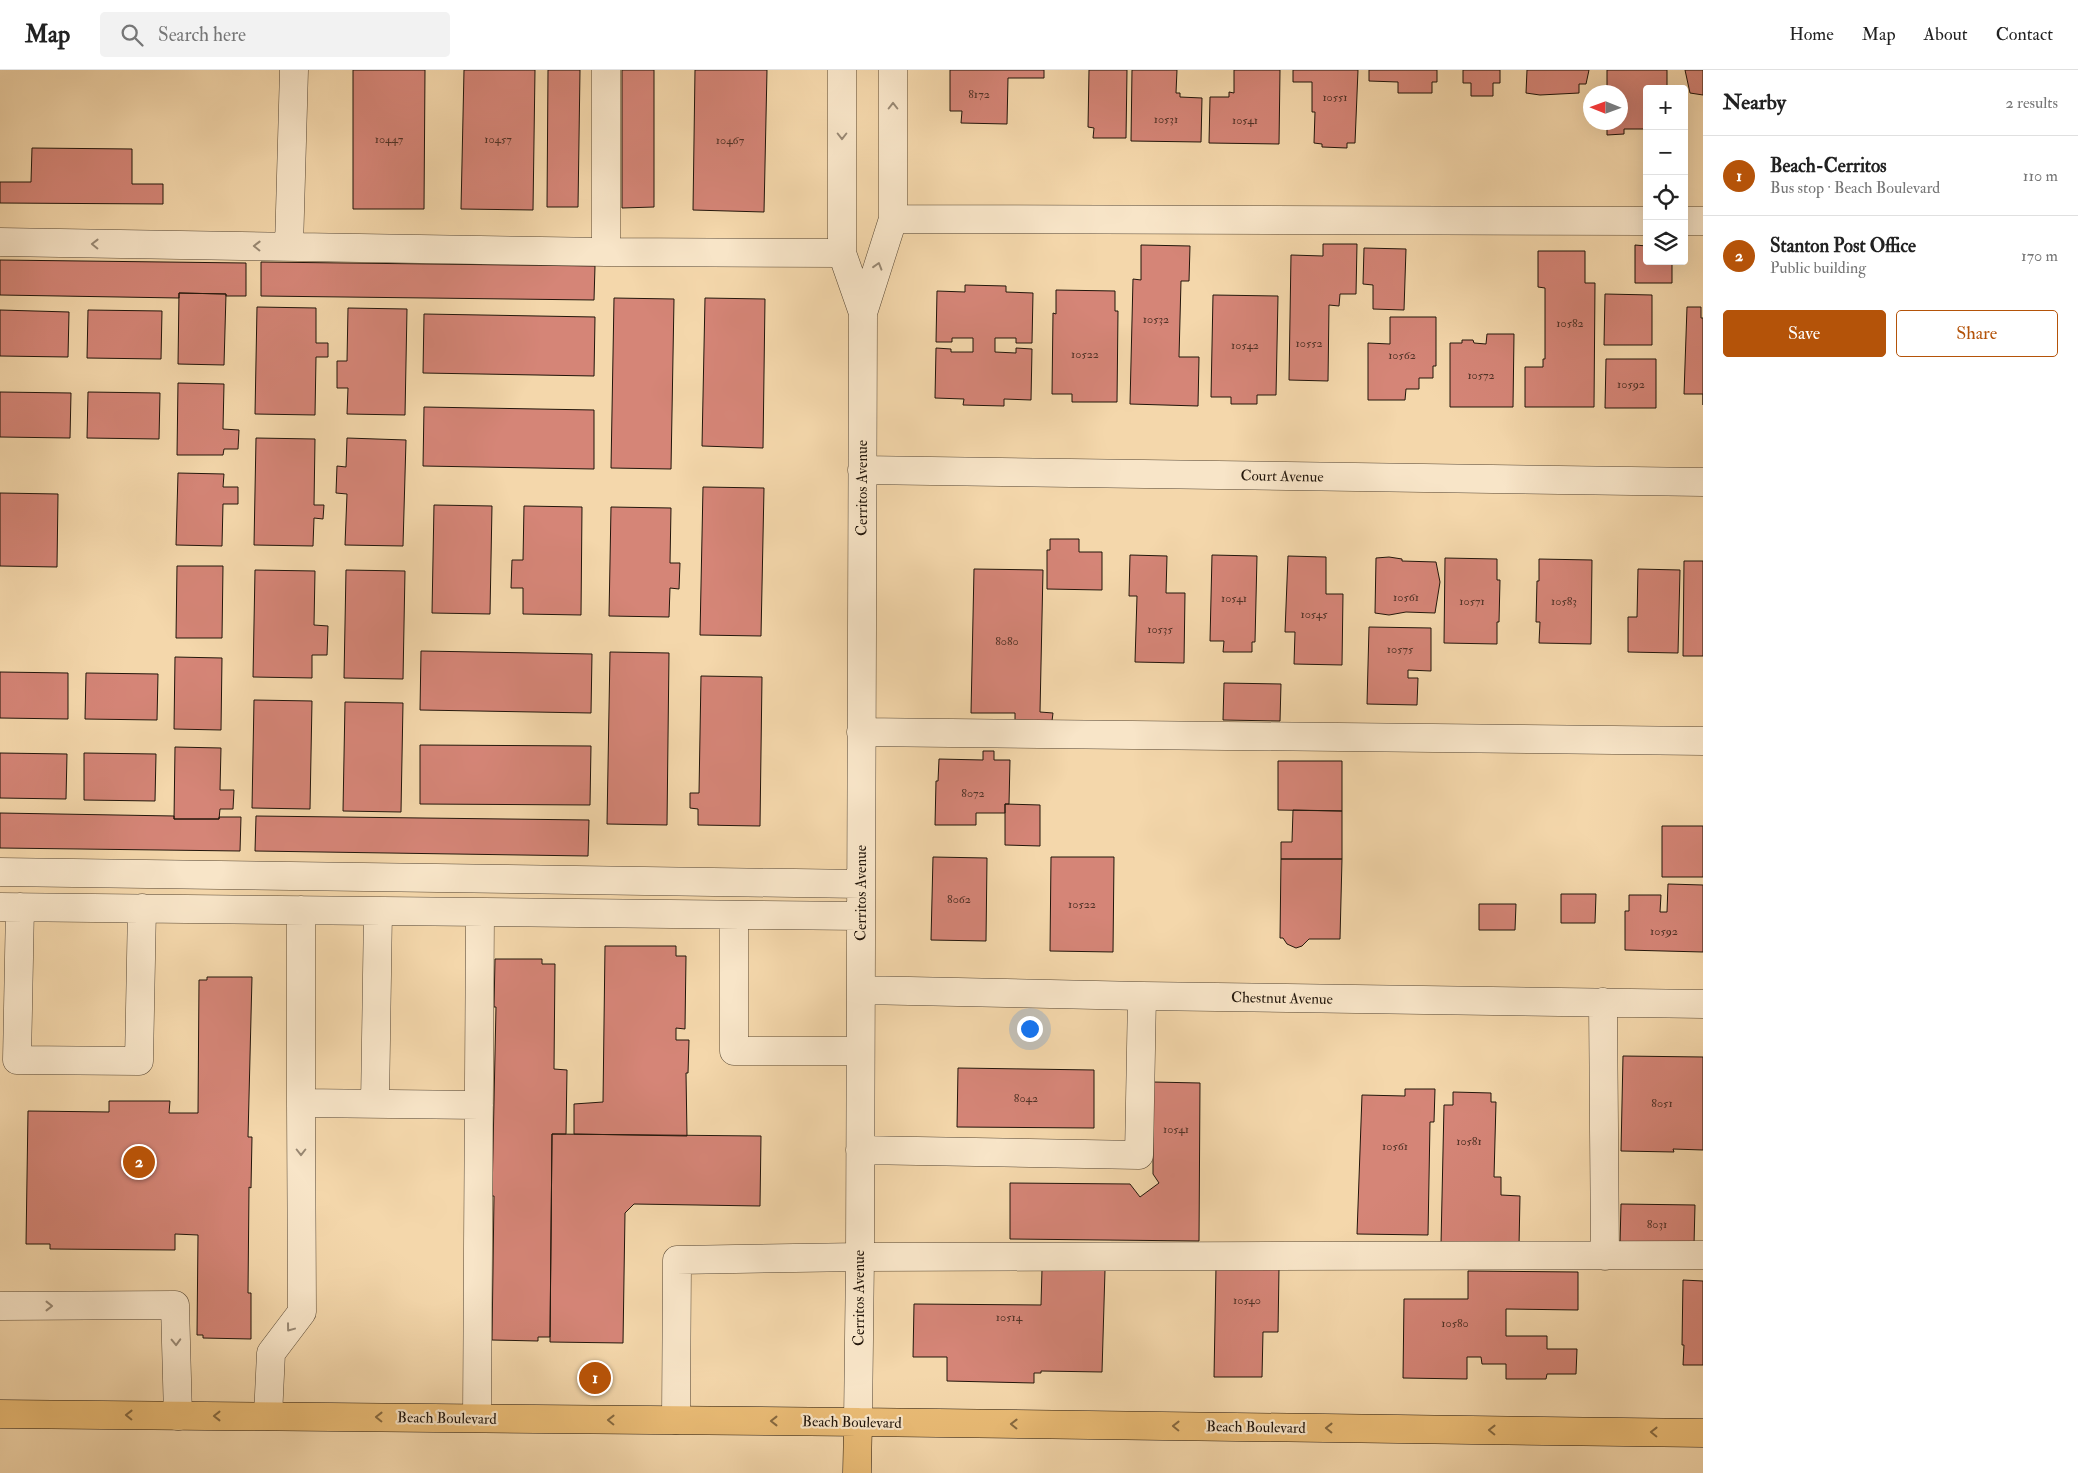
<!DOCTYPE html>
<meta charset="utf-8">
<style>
:root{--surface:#fff;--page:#f2f2f2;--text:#222;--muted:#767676;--line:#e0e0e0;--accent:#b45309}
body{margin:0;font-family:"IM FELL Double Pica",serif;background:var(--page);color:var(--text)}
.controls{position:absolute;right:15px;top:15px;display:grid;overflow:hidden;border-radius:5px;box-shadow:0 5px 20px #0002}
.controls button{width:45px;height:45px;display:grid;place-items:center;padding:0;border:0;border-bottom:1px solid var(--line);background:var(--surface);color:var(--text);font:25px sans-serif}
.compass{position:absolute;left:1583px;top:15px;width:45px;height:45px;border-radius:50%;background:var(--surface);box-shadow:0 5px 20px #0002;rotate:271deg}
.you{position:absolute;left:1029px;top:958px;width:18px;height:18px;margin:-12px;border:4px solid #fff;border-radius:50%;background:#1a73e8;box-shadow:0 0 0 8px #1a73e833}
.badge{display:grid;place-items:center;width:32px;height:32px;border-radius:50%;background:var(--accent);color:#fff;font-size:16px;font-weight:700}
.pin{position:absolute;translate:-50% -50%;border:2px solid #fff;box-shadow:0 1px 5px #0006}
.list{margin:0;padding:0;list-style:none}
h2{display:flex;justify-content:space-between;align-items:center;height:65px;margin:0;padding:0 20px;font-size:21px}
h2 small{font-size:16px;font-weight:400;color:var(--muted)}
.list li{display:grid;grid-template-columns:32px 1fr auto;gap:15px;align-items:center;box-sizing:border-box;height:80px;padding:0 20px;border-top:1px solid var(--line)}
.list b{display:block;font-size:19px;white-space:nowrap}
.list p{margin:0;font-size:16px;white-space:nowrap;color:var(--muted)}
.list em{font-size:16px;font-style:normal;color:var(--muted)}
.actions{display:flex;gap:10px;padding:15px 20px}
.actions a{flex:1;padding:11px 0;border:1px solid var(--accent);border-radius:5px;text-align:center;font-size:18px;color:var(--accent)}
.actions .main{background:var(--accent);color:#fff}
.icon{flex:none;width:28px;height:28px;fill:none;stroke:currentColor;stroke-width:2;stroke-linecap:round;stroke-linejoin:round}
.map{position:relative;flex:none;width:1703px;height:1403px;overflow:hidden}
header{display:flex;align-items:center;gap:30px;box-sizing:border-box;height:70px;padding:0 25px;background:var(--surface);border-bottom:1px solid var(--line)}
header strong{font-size:24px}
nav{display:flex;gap:28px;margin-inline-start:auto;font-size:18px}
.search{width:350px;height:45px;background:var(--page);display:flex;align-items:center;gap:12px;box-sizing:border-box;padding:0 18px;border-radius:5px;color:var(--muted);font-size:19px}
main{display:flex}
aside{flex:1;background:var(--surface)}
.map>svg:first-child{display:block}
.building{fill:#d58577;stroke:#22160b}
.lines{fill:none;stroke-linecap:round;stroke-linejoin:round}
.minor-casing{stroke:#564633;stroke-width:29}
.major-casing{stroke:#22160b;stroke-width:29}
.minor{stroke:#f8e5c8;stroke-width:28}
.major{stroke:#eabc76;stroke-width:28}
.oneway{stroke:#988873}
.oneway2{stroke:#866940}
.labels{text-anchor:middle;stroke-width:4.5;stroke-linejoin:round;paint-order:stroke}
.number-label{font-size:12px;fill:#4f3226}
.street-label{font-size:15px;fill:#22160b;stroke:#f8e5c8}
</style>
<header>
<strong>Map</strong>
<div class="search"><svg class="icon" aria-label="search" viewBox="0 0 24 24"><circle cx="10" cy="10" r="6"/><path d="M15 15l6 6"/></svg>Search here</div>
<nav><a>Home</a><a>Map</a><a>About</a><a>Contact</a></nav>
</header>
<main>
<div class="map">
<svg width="1703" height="1403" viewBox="0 0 1703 1403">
<rect width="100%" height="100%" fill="#f4d7ab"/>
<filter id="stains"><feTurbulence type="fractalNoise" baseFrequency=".004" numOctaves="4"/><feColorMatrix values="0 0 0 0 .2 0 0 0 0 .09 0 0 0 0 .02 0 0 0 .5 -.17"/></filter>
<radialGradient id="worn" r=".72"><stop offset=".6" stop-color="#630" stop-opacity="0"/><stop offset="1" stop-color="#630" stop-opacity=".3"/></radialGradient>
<path class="building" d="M353,0H425L424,139H353Z
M464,0H535L533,140L461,139Z
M548,0H580L578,137H547Z
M622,0H654V137L622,138Z
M695,0H767L764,142L693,140Z
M950,0H1044V8H1008L1007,54L961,53L962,41H950Z
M1089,0H1127L1126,68H1093L1094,58L1088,57Z
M1132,0H1177L1176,23H1180V27L1202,28L1201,72L1131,71Z
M1234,0H1280L1279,74L1209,73L1210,27H1229V22L1234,23Z
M1293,0H1358L1355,73H1347V78L1322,77V74L1314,73L1315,42H1312V12H1293Z
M1369,0H1437V12H1432V23H1398V12L1369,11Z
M1463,0H1500V13H1493V26H1471V13H1463Z
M1527,0H1589L1586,14H1579V23L1540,25L1526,23Z
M1607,0H1667V19H1647V59H1624V64L1607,65V52H1620V22H1607Z
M1685,0H1703V25L1690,23Z
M32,78L132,79V114H163V134L0,133V112H31Z
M1323,174H1357L1356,224H1340L1339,236L1329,235L1328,311L1289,310L1291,185L1323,186Z
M1141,175L1190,176L1189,211H1181L1179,287H1199L1198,336L1130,334L1133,209L1141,210Z
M1635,175L1647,176V191H1672V213H1635Z
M1364,178L1406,179L1404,240L1373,239V215L1363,214Z
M1538,181H1585V213H1595L1594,337H1525V297H1543V289H1545V218L1538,217Z
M0,190L246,193V226H226V224L179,223V228L0,225Z
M261,192L595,196L594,230L261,226Z
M965,215L1006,216V222L1033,223L1032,273H1016V268H995V282L1016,283V278L1032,279L1031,330L1004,329V336L963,335L964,329L935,328L936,278L951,279V282H973V268H952V272H936L937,221L965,222Z
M1056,220L1115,221V241H1118L1117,332H1072V324H1052L1053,243L1056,244Z
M179,223L226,224L224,295L178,294Z
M1605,224L1652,225V275H1604Z
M1213,225L1278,226L1276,325H1257V334H1231V327H1211Z
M614,228L674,229L671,399L611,398Z
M705,228L765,229L763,378L702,376Z
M257,237L316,238V273H328V287H316L315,345L255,344Z
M1687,237H1701V248H1703V335V324H1684Z
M348,238L407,239L405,345L347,344L348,318H337V291H347Z
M0,240L69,242L68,287L0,286Z
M88,240L162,241L161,289L87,288Z
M424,244L595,247L594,306L423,303Z
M1390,247H1436V296H1433V308H1419V319H1406L1405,330H1368V273L1390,274Z
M1487,264H1514L1513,337H1450V273H1462V270H1473L1474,273L1486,274Z
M1606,289H1656V338H1605Z
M178,313L224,314L223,359L239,360L238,379H224L223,385H177Z
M0,322L71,323L70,368L0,367Z
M88,322L160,323L159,369L87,368Z
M424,337L594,340V399L423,396Z
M256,368L315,369L314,435H324L323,449L314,448L313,476L254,475Z
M347,368L406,370L403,476L345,475L347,424L336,423L337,396L346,397Z
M178,403L224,404L223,417H238V434H223L222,476L176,475Z
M703,417L764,418L761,566L700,565Z
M0,423L58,424L57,497L0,496Z
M434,435L492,436L490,544L432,543Z
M524,436L582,437L581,545L523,544V518H511L512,490H523Z
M611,437L671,438L670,493H680L679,519L670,518L669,547L609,546Z
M1050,469H1079V482H1102V520L1047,519V480H1050Z
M1130,485L1167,486L1166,523H1185L1184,593L1135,592L1137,526H1129Z
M1212,485L1257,486L1255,572H1252V582H1223L1224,571H1210Z
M1288,486L1326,487V524H1343L1342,595L1294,594L1295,562H1285Z
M1389,487L1402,489V491L1436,492L1440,512L1435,543L1406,542L1389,545L1375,543L1376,488Z
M1445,488L1497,489V510H1500L1499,552H1497V574L1444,573Z
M1539,489L1592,490L1591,574L1539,573L1540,552H1536L1537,511H1539Z
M1684,491H1703V586H1683Z
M177,496H223L222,568H176Z
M974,499L1043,500L1040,642L1053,643L1052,651L1015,650V643H971Z
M1638,499L1680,500L1678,583L1628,582V547H1637Z
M255,500L315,501L314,555L328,556L327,585H312V608L253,607Z
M346,500L405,501L403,609L344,608Z
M1369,557L1431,558V601L1408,600V608H1418L1417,635L1367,634Z
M421,581L592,584L591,643L420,640Z
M610,582L669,583L667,755L607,754Z
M175,587L222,588L221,660L174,659Z
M0,602L68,603V649L0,648Z
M86,603L158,604L157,650L85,649Z
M701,606L762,607L760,756L698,755V739L690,738V723H699Z
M1224,613L1281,614L1280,651L1223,650Z
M254,630L312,631L310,739L252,738Z
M345,632L403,633L401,742L343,741Z
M420,675L591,676L590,735L420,734Z
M175,677L221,678L220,720H234L233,739H220L219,749H174Z
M983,681H994V690H1010L1009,734H1005V743H976V755H935L936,711H938L939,689L983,690Z
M0,683L67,684L66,729L0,728Z
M84,683L156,684L155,731L84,730Z
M1278,691H1342V741L1278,740Z
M1005,734L1040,735V776L1005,775Z
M1293,740L1342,741V789H1281V772H1292Z
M0,743L174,746V749H219V747H241L240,781L0,778Z
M256,746L589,750L588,786L255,781Z
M1662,756H1703V807H1662Z
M933,787L987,788L986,871L931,870Z
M1051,787H1114L1113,882L1050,881Z
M1281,789H1342L1340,869H1309L1302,876L1296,878L1287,874L1283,868H1280Z
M1668,814L1703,815V882L1625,880V841H1629V825H1661L1660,842H1667Z
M1561,824H1596L1595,853H1561Z
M1479,834H1516L1515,860H1479Z
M605,876H676V886H686L685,959L676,958V970H689L688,1003H686L687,1066L574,1064V1034L603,1032Z
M495,889H542V894H555L554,999L567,1000L566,1064H552L550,1267H538V1271L492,1270L494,1126H492L496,937H494Z
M207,907H252L248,1067H252L251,1118L249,1117L248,1223H251V1269L203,1268V1265H197L198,1165L175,1164V1180L50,1179V1174H26L28,1041L109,1042V1031H170L169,1043H198L199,910H207Z
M1623,986L1703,987V1080L1673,1079L1674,1082L1621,1081Z
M958,998L1094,1000V1058L957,1057Z
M1153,1012L1200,1013L1199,1171L1010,1169V1113L1130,1114L1140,1127L1159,1113L1153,1104Z
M1405,1019H1435L1434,1052H1430L1428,1165L1357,1164L1362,1025L1405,1026Z
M1453,1022L1491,1023V1032H1496L1494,1107H1501V1125L1520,1126L1519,1176L1441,1174L1444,1035H1453Z
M552,1064L761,1066L760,1136L634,1134L625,1143L623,1273L550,1272Z
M1621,1134L1695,1135L1694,1175L1620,1174Z
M1216,1197L1279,1198L1278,1262H1263L1262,1307H1214Z
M1042,1199L1105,1200L1102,1302L1041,1301V1303H1034V1313L947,1311V1287H913L914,1234L1041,1235Z
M1468,1201L1578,1202V1240L1506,1239V1266H1547V1279H1577L1576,1304H1547L1546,1309H1506V1294H1482L1481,1287H1467V1309L1403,1308L1404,1229H1468Z
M1683,1210L1703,1211V1295H1683L1684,1275H1682Z"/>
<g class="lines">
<g class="minor-casing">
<path id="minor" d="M842,0V183L863,243
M893,149L1647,151
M1684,151H1703
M0,172L606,182L842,183
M289,177L294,0
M606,182V0
M862,400L1703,412
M861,662L1703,671
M0,802L861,814
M0,837L861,846
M20,837L17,990L139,991L142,838
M301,840V1033L479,1035
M734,845V981H860
M861,920L1142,926L1703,934
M1603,932L1605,1186
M375,1034L378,841
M860,1080L1139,1085L1142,926
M0,1236L175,1235L178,1346
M268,1346L271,1283L302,1242L301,1033
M477,1348L480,842
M676,1350L677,1190L860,1187L1703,1185
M858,1352L860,1187L863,243L893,149V0"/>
</g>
<g class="major-casing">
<path id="major" d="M0,1344L858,1352L1703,1363
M857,1403L858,1352"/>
</g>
<use href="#minor" class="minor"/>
<use href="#major" class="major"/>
</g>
<defs><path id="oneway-chevron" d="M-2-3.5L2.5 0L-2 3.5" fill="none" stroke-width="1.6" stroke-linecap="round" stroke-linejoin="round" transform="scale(1.25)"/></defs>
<g class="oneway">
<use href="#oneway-chevron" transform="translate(893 36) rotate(-90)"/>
<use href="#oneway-chevron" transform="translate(842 66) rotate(90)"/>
<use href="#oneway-chevron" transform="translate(95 174) rotate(-179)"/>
<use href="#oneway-chevron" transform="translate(257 176) rotate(-179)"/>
<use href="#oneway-chevron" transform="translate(878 196) rotate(-73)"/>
<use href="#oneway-chevron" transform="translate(301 1082) rotate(90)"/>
<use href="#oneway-chevron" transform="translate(49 1236)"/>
<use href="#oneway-chevron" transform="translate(290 1258) rotate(127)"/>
<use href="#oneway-chevron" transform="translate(176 1272) rotate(88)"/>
</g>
<g class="oneway2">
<use href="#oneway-chevron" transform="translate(129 1345) rotate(-179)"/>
<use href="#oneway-chevron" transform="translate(217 1346) rotate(-180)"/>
<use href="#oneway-chevron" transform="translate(379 1347) rotate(-179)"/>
<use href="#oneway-chevron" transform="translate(611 1350) rotate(-179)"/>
<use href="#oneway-chevron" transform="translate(774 1351) rotate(-180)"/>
<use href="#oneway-chevron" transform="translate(1014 1354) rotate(-179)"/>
<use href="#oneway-chevron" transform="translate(1176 1356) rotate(-179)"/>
<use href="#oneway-chevron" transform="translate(1329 1358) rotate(-179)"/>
<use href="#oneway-chevron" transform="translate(1492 1360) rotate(-179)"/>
<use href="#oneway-chevron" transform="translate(1654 1362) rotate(-179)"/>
</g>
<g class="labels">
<g class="number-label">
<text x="979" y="28">8172</text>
<text x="1335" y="31">10551</text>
<text x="1166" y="53">10531</text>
<text x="1245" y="54">10541</text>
<text x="389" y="73">10447</text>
<text x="498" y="73">10457</text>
<text x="730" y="74">10467</text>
<text x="1156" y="253">10532</text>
<text x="1570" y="257">10582</text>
<text x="1309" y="277">10552</text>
<text x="1245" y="279">10542</text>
<text x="1085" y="288">10522</text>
<text x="1402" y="289">10562</text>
<text x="1481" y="309">10572</text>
<text x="1631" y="318">10592</text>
<text x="1406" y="531">10561</text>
<text x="1234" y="532">10541</text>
<text x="1472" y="535">10571</text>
<text x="1564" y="535">10583</text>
<text x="1314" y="548">10545</text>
<text x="1160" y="563">10535</text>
<text x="1007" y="575">8080</text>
<text x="1400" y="583">10575</text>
<text x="973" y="727">8072</text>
<text x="959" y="833">8062</text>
<text x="1082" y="838">10522</text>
<text x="1664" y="865">10592</text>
<text x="1026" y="1032">8042</text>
<text x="1662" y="1037">8051</text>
<text x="1176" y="1063">10541</text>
<text x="1469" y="1075">10581</text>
<text x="1395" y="1080">10561</text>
<text x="1657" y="1158">8031</text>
<text x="1247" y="1234">10540</text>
<text x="1009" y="1251">10514</text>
<text x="1455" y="1257">10580</text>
</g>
<g class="street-label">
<text transform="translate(1282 406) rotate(1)" y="5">Court Avenue</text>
<text transform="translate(862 418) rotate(-90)" y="5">Cerritos Avenue</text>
<text transform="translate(861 823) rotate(-90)" y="5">Cerritos Avenue</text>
<text transform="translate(1282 928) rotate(1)" y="5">Chestnut Avenue</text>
<text transform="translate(859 1228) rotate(-90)" y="5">Cerritos Avenue</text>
<text transform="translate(447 1348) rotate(1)" y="5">Beach Boulevard</text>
<text transform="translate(852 1352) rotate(1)" y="5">Beach Boulevard</text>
<text transform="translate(1256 1357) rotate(1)" y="5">Beach Boulevard</text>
</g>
</g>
<rect width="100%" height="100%" filter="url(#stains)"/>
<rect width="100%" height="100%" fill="url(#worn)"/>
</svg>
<div class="controls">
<button>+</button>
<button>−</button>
<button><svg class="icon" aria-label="locate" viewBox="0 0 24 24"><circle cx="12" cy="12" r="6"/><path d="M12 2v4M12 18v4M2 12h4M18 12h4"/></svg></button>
<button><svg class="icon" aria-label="layers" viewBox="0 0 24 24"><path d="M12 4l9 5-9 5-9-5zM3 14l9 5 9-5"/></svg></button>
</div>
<svg class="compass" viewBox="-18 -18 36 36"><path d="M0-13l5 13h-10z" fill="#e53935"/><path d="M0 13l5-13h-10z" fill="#767676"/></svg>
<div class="you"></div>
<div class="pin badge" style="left:595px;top:1308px">1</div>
<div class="pin badge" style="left:139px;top:1092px">2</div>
</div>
<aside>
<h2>Nearby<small>2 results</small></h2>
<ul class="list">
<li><span class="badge">1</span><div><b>Beach-Cerritos</b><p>Bus stop · Beach Boulevard</p></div><em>110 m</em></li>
<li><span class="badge">2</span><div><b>Stanton Post Office</b><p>Public building</p></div><em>170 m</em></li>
</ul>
<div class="actions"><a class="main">Save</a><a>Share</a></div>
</aside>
</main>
